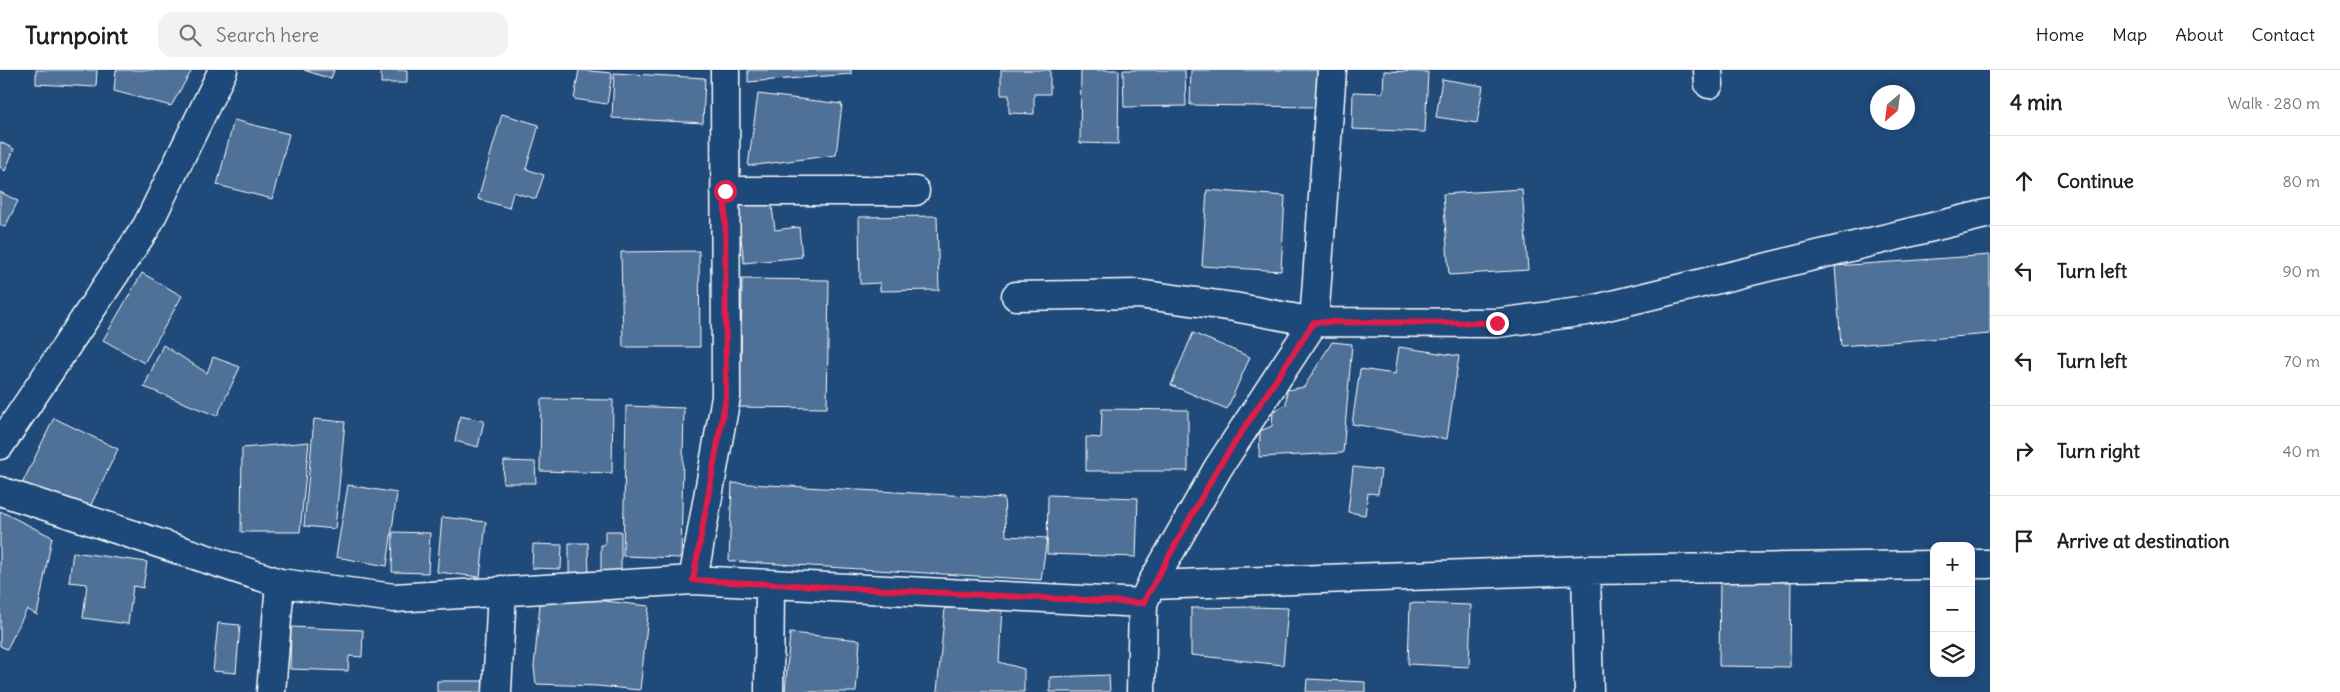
<!DOCTYPE html>
<meta charset="utf-8">
<style>
:root{--surface:#fff;--page:#f2f2f2;--text:#202124;--muted:#757577;--line:#e0e0e0}
body{margin:0;font-family:Delius,sans-serif;background:var(--page);color:var(--text)}
.controls{position:absolute;right:15px;bottom:15px;display:grid;overflow:hidden;border-radius:10px;box-shadow:0 2px 12px #0003}
.controls button{width:45px;height:45px;display:grid;place-items:center;padding:0;border:0;border-bottom:1px solid var(--line);background:var(--surface);color:var(--text);font:25px sans-serif}
.compass{position:absolute;left:1870px;top:15px;width:45px;height:45px;border-radius:50%;background:var(--surface);box-shadow:0 2px 12px #0003;rotate:208deg}
.stop{position:absolute;width:15px;height:15px;margin:-11px;border:4px solid #e11d48;border-radius:50%;background:#fff}
.stop.end{background:#e11d48;border-color:#fff;box-shadow:0 1px 5px #0008}
.list{margin:0;padding:0;list-style:none}
h2{display:flex;justify-content:space-between;align-items:center;height:65px;margin:0;padding:0 20px;font-size:21px}
h2 small{font-size:16px;font-weight:400;color:var(--muted)}
.list li{display:grid;grid-template-columns:32px 1fr auto;gap:15px;align-items:center;box-sizing:border-box;height:90px;padding:0 20px;border-top:1px solid var(--line)}
.list b{display:block;font-size:19px;white-space:nowrap}
.list em{font-size:16px;font-style:normal;color:var(--muted)}
.icon{flex:none;width:28px;height:28px;fill:none;stroke:currentColor;stroke-width:2;stroke-linecap:round;stroke-linejoin:round}
.map{position:relative;flex:none;width:1990px;height:622px;overflow:hidden}
header{display:flex;align-items:center;gap:30px;box-sizing:border-box;height:70px;padding:0 25px;background:var(--surface);border-bottom:1px solid var(--line)}
header strong{font-size:24px}
nav{display:flex;gap:28px;margin-inline-start:auto;font-size:18px}
.search{width:350px;height:45px;background:var(--page);display:flex;align-items:center;gap:12px;box-sizing:border-box;padding:0 18px;border-radius:15px;color:var(--muted);font-size:19px}
main{display:flex}
aside{flex:1;background:var(--surface)}
.map>svg:first-child{display:block}
.building{fill:#507197;stroke:#fff}
.lines{fill:none;stroke-linecap:round;stroke-linejoin:round}
.minor-casing{stroke:#fff;stroke-width:31}
.minor{stroke:#1f4a7a;stroke-width:28}
.route{stroke:#e11d48;stroke-width:6}
</style>
<header>
<strong>Turnpoint</strong>
<div class="search"><svg class="icon" aria-label="search" viewBox="0 0 24 24"><circle cx="10" cy="10" r="6"/><path d="M15 15l6 6"/></svg>Search here</div>
<nav><a>Home</a><a>Map</a><a>About</a><a>Contact</a></nav>
</header>
<main>
<div class="map">
<svg width="1990" height="622" viewBox="0 0 1990 622">
<rect width="100%" height="100%" fill="#1f4a7a"/>
<filter id="ink" filterUnits="userSpaceOnUse"><feTurbulence type="fractalNoise" baseFrequency=".02" numOctaves="2"/><feDisplacementMap in="SourceGraphic" scale="10" xChannelSelector="R" yChannelSelector="G"/><feConvolveMatrix kernelMatrix="1 2 1 2 8 2 1 2 1" color-interpolation-filters="sRGB"/></filter>
<g filter="url(#ink)">
<path class="building" d="M36,0H97L96,17L36,14Z
M116,0H192L171,36L114,21Z
M304,0H334L331,9Z
M381,0H407V13H381Z
M579,0L612,3L607,34L574,29Z
M748,0H851V4L748,12Z
M1001,0H1050V24H1034V44L1009,43V25H1001Z
M1081,0H1119L1118,74L1080,73Z
M1123,0H1185L1186,36L1124,37Z
M1191,0H1318L1317,37L1190,35Z
M1384,1L1428,2L1425,62L1352,59L1353,22L1383,23Z
M614,3L705,8L703,53L612,48Z
M1442,9L1483,16L1477,53L1436,47Z
M758,24L842,34L836,85L748,96Z
M502,44L539,55L526,99L544,105L536,129L513,122L509,138L478,129Z
M234,50L289,64L272,129L217,115Z
M0,72L14,79L5,101L0,97Z
M1522,119L1528,200L1449,205L1443,124Z
M1207,120L1285,126L1281,201L1202,196Z
M0,122L18,131L5,157L0,155Z
M771,130L775,160L799,157L802,187L744,193L737,134Z
M937,146L939,220L880,221V213L860,214L859,147Z
M699,181L700,277H623L621,182Z
M1990,185V264L1841,276L1835,196Z
M142,203L182,226L144,293L103,270Z
M742,209L829,210L827,338L732,337V291H741Z
M1193,263L1250,287L1227,339L1171,315Z
M1332,272L1352,274L1343,383L1259,387L1260,361L1272,356L1273,341L1286,335L1287,320L1304,317Z
M163,275L207,303L213,287L240,297L217,346L144,317Z
M1399,277L1459,286L1447,369L1352,354L1360,299L1395,304Z
M541,329L613,330L612,403L540,401Z
M626,336L684,338L681,488L623,486Z
M1102,339L1188,340V401H1086V367L1101,368Z
M460,346L484,351L478,377L455,371Z
M54,348L118,379L85,447L21,416Z
M314,349L345,352L335,459L304,456Z
M309,372L300,462H241L242,378Z
M504,391L535,392L536,413H503Z
M1353,397L1381,400L1378,424L1368,423L1365,445L1348,442Z
M732,413L1004,428L1006,466L1047,468L1041,510L729,491Z
M348,415L397,423L387,496L336,487Z
M1048,425L1138,428L1136,487L1047,484Z
M0,441L52,467L37,545L27,539L7,579L0,576Z
M442,447L486,452L480,507L437,502Z
M605,461H621V505H601V475H605Z
M393,462L430,463L428,503L392,502Z
M569,473H588L589,504H569Z
M533,474L562,475L561,499L532,498Z
M73,482L147,492L143,518L133,516L128,554L83,548L87,514L69,512Z
M1720,507L1791,508L1790,597L1719,596Z
M541,524L649,536L640,620L597,616L536,614L534,597Z
M1410,533L1471,535L1469,597L1408,594Z
M1002,537L999,592L1024,599V622H937L945,538Z
M1252,537L1288,538L1283,595L1191,585V538Z
M218,553L240,555L236,603L213,601Z
M291,557L363,560L362,587L349,586L348,601L290,599Z
M790,563L860,570L856,622H785Z
M1109,605L1110,622H1050V607Z
M1307,609L1365,612V622H1306Z
M437,611H483V622H437Z"/>
<g class="lines">
<g class="minor-casing">
<path id="minor" d="M1708,0L1709,14
M725,121H915
M1016,226L1138,224L1234,237L1314,252L1497,253L1587,241L1990,143
M0,375L147,156L223,0
M0,421L280,513L394,528L693,510L1143,533
M1971,494H1990
M1586,500L1589,622
M693,510L726,327L725,0
M1151,515L1586,500L1934,495
M271,622L280,513
M497,622L502,520
M769,622L770,515
M1141,622L1143,533L1151,515L1218,398L1314,252L1332,0"/>
</g>
<use href="#minor" class="minor"/>
</g>
</g>
<g class="lines" filter="url(#ink)">
<path class="route" d="M725,121L726,327L693,510L1143,533L1218,398L1314,252L1497,253"/>
</g>
</svg>
<div class="controls">
<button>+</button>
<button>−</button>
<button><svg class="icon" aria-label="layers" viewBox="0 0 24 24"><path d="M12 4l9 5-9 5-9-5zM3 14l9 5 9-5"/></svg></button>
</div>
<svg class="compass" viewBox="-18 -18 36 36"><path d="M0-13l5 13h-10z" fill="#e53935"/><path d="M0 13l5-13h-10z" fill="#757577"/></svg>
<div class="stop" style="left:725px;top:121px"></div>
<div class="stop end" style="left:1497px;top:253px"></div>
</div>
<aside>
<h2>4 min<small>Walk · 280 m</small></h2>
<ul class="list">
<li><svg class="icon" aria-label="ahead" viewBox="0 0 24 24"><path d="M12 20V5M6 11l6-6 6 6"/></svg><div><b>Continue</b></div><em>80 m</em></li>
<li><svg class="icon" aria-label="left" viewBox="0 0 24 24"><path d="M17 20v-9H6M10 6l-5 5 5 5"/></svg><div><b>Turn left</b></div><em>90 m</em></li>
<li><svg class="icon" aria-label="left" viewBox="0 0 24 24"><path d="M17 20v-9H6M10 6l-5 5 5 5"/></svg><div><b>Turn left</b></div><em>70 m</em></li>
<li><svg class="icon" aria-label="right" viewBox="0 0 24 24"><path d="M7 20v-9h11M14 6l5 5-5 5"/></svg><div><b>Turn right</b></div><em>40 m</em></li>
<li><svg class="icon" aria-label="arrive" viewBox="0 0 24 24"><path d="M6 21V4h12l-3 4 3 4H6"/></svg><div><b>Arrive at destination</b></div></li>
</ul>
</aside>
</main>
